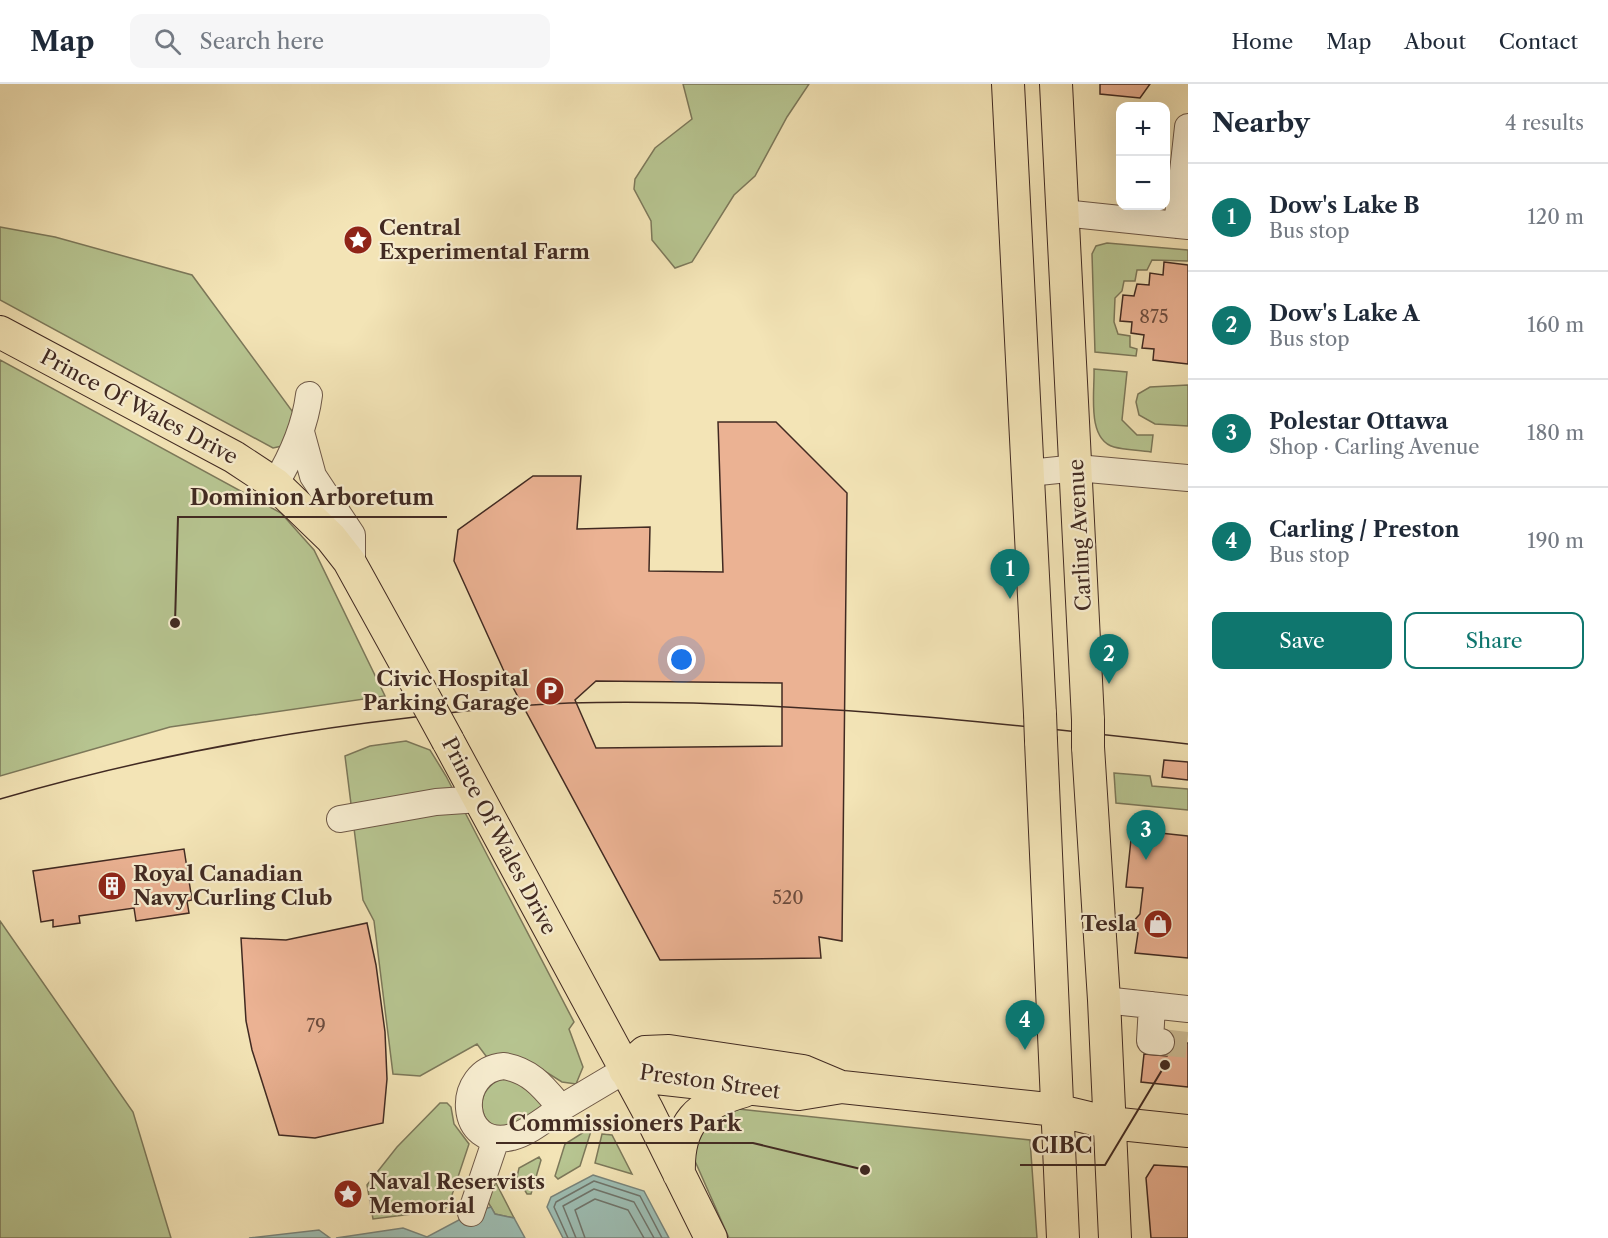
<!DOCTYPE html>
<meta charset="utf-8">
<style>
:root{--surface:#fff;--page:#f6f6f7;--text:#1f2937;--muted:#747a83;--line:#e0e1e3;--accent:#0f766e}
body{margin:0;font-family:"Libre Caslon Text",serif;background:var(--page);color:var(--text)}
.controls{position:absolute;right:18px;top:18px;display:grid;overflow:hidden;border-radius:12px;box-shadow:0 6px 24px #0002}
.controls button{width:54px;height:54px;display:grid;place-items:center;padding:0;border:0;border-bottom:2px solid var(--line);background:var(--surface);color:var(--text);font:30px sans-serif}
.you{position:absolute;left:682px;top:576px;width:21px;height:21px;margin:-15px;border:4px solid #fff;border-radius:50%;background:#1a73e8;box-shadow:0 0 0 9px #1a73e833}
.badge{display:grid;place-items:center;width:39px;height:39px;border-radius:50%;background:var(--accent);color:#fff;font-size:20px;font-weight:700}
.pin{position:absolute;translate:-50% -50px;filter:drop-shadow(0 2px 3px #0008)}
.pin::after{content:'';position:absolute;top:32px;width:21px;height:18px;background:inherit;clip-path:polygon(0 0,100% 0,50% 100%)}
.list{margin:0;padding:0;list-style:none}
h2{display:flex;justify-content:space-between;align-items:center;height:78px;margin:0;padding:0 24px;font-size:26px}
h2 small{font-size:20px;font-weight:400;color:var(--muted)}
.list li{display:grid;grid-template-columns:39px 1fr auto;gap:18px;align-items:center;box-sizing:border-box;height:108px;padding:0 24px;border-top:2px solid var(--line)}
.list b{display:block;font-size:22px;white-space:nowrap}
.list p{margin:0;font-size:20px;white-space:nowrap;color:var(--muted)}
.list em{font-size:20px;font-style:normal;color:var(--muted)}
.actions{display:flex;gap:12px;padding:18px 24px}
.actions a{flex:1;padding:14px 0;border:2px solid var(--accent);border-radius:12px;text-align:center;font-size:21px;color:var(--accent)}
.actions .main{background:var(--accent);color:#fff}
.icon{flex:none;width:33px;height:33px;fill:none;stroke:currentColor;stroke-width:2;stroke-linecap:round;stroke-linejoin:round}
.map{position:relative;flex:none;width:1188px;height:1154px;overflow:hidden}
header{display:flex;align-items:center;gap:36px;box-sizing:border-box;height:84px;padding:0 30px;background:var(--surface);border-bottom:2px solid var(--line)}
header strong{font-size:28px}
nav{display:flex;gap:33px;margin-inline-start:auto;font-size:21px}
.search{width:420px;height:54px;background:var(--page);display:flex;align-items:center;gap:15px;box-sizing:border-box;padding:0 21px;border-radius:12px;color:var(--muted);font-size:22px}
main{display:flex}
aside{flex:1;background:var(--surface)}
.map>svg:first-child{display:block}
.green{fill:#b7c591;stroke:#7c785a;stroke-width:1.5}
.water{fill:#9dbeb4;stroke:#78837a;stroke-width:1.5}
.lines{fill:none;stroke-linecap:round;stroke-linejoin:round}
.shore{stroke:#6f746b;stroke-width:1.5}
.building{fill:#ebb293;stroke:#412a22;stroke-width:1.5;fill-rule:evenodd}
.minor-tunnel{stroke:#cfbf98;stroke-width:26;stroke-dasharray:26 13;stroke-linecap:butt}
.minor-casing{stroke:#6e5847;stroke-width:28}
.major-casing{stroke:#412a22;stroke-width:34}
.minor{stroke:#f7edd0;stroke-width:26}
.major{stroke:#f3e4b6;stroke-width:32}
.tram{stroke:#412a22;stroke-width:1.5}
.major-bridge-casing{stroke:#412a22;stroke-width:34;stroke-linecap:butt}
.major-bridge{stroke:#f3e4b6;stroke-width:32}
.labels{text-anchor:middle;stroke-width:4.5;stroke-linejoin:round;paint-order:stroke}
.number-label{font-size:18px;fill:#6c4c3e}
.poi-label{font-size:21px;font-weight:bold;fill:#412a22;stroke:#f7edd0;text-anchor:start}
.street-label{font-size:21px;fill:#412a22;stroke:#f7edd0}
.leader{fill:none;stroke:#412a22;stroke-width:2}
.callout-dot{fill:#412a22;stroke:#f7edd0;stroke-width:2}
.callout-label{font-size:22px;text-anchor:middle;font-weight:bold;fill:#412a22;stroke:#f7edd0;stroke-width:4.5;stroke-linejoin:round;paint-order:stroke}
</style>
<header>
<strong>Map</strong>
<div class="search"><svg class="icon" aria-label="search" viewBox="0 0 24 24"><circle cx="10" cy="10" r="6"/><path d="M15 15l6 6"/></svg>Search here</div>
<nav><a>Home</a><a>Map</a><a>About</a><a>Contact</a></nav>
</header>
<main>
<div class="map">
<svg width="1188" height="1154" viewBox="0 0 1188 1154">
<rect width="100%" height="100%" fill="#f3e4b6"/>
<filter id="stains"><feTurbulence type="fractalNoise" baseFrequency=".00333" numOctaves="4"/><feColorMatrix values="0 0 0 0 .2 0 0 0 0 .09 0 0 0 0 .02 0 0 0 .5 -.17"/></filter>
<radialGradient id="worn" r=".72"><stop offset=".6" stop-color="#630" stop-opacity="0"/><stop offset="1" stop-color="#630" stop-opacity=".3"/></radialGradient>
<path class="green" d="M683,0H809L787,33L755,92L734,111L692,178L675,184L652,156L651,137L634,105L635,95L655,64L692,35Z
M0,143L55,153L192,191L295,331L282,362L273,364L0,216Z
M1107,159L1188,166V177L1152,176L1147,186H1137L1135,197H1124L1122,207L1115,214L1114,238L1118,250L1130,252V263L1137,265L1136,272L1095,268L1092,170L1096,162Z
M0,276L281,429L314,466L385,612L170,643L0,692Z
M1094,285L1127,288L1122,336L1137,351H1153L1151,368C1139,366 1125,366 1114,363C1086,355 1095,307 1094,285Z
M1188,301V342L1155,340L1139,331L1136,318L1138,310L1150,303Z
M406,657L430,666L446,692L574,938L569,945L583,983L576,1000L562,998L530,978L489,976L477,960L420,992L393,990L374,837L363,816L345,672L370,662Z
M1114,689L1150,692L1152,702L1188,705V726L1116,719Z
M0,837L133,1028L171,1154H0Z
M503,994L513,995L544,1018L540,1031C530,1034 514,1044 504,1044C479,1044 471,1006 503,994Z
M440,1019H447L451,1023L454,1040L469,1060L449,1120L444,1126L373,1135L367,1101L397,1063Z
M729,1024L1030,1056L1037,1154H729L695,1077L693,1052Z
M587,1046L591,1047L580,1082L558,1095L555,1092L565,1060Z
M602,1050L612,1051L632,1090L595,1079Z
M539,1073L541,1076L531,1110H527L517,1093L519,1084Z
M495,1097L514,1134L495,1130L482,1108Z"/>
<path class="water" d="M593,1091L644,1107L669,1154H563L547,1123L551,1113Z
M491,1123L495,1130L514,1134L525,1154H336L403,1144L427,1153L459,1136L462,1126L471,1129Z
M319,1146L330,1154H249Z"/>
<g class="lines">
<path class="shore" d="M568,1154L554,1123L556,1118L594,1097L640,1112L662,1154
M576,1154L563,1122L594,1105L634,1118L654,1154
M585,1154L575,1126L595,1115L628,1126L644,1154"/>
</g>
<path class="building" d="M1100,0H1150L1140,14L1100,10Z
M1164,178L1188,181V280L1153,276L1154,265L1142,264L1144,251L1131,249L1132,238L1120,237L1123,211L1134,212L1137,200L1149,201L1150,189L1163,191Z
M718,338H776L847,409L842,857L819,853L821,874L660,876L503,585L454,477L458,446L533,392H581L577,445L650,443L649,487L723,488ZM596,597L782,599V662L596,664L575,616Z
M1164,676L1188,678V696L1162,693Z
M1132,746L1188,752V874L1135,869L1138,849L1132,845L1131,840L1140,830L1143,804L1126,803Z
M184,765L192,816L187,817L189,829L136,837L134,824L79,832L80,839L53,843V836L41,838L33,787Z
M367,839L376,881L385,948L387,995L383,1039L315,1054L279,1051L252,966L246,937L241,854L286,856Z
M1176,958L1188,959V1003L1141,998L1144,970L1167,972L1174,966Z
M1154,1081L1188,1083V1154H1151L1146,1094Z"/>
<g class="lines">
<path class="minor-tunnel" d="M1161,958L1188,961"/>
<g class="minor-casing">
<path id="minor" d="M1063,129L1188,142
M1177,141L1188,43
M301,348L313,392L352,451V483
M1029,389L1077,384L1188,394
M275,400C292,372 305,343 309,311
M340,735L436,718L480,715
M1104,916L1188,925
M1152,921L1150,957L1161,958
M504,982C532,987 544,1004 561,1024C546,1034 529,1049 512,1053C458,1067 454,986 504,982Z
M561,1024L625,986
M471,1129L496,1055"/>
</g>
<g class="major-casing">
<path id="major" d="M1008,0L1040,630
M1056,0L1088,636
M0,248L234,373L275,400L331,454L349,477L418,602
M448,657L647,1025L711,1154
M1041,657L1063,1154
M1088,663L1104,916L1115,1154
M625,986L656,994L799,1010L842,1003L1029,1023L1056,1026L1110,1039L1188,1047
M625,986L645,968L669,967L803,987L841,1003
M679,1090C677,1039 698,1020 744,1007"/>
</g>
<use href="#minor" class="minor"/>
<use href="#major" class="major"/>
<path class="tram" d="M0,715C134,676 269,650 407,634C461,627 515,621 569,619C776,614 982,637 1188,660"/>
<g class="major-bridge-casing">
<path id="major-bridge" d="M418,602L448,657
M1040,630L1041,657
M1088,636V663"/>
</g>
<use href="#major-bridge" class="major-bridge"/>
</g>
<defs>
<g id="sight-disc" transform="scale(1.5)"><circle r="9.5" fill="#8f2418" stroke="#f7edd0"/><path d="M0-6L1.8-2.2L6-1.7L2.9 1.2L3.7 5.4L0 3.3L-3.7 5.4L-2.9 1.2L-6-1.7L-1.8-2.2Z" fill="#fff"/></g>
<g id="parking-disc" transform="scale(1.5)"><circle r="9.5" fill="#8f2418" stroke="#f7edd0"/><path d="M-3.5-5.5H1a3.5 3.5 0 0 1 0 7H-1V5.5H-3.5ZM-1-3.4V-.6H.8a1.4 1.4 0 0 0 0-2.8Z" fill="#fff"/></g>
<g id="building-disc" transform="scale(1.5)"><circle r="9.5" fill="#8f2418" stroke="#f7edd0"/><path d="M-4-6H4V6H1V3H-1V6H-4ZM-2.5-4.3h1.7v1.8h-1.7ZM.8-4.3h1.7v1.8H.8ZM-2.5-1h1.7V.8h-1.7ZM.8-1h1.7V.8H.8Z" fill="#fff"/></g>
<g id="shop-disc" transform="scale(1.5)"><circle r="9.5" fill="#8f2418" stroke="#f7edd0"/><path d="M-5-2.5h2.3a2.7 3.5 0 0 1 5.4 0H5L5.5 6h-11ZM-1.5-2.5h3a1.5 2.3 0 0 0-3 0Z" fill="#fff"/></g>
</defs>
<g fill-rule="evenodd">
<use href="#sight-disc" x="358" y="156"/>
<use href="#parking-disc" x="550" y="607"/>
<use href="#building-disc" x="112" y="802"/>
<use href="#shop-disc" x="1158" y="840"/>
<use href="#sight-disc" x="348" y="1110"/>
</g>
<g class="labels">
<g class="number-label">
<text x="1154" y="239">875</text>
<text x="788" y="820">520</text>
<text x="316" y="948">79</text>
</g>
<g class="poi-label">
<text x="379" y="151">Central<tspan x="379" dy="24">Experimental Farm</tspan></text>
<text x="529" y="602" text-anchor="end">Civic Hospital<tspan x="529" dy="24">Parking Garage</tspan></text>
<text x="133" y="797">Royal Canadian<tspan x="133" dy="24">Navy Curling Club</tspan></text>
<text x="1137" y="847" text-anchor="end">Tesla</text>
<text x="369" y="1105">Naval Reservists<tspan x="369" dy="24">Memorial</tspan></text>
</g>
<g class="street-label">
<text transform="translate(139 323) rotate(28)" y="7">Prince Of Wales Drive</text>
<text transform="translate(1080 451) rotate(-93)" y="7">Carling Avenue</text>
<text transform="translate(499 752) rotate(62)" y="7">Prince Of Wales Drive</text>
<text transform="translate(710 998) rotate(8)" y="7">Preston Street</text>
</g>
</g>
<path class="leader" d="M175 539L178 433H447M865 1086L753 1059H496M1165 981L1105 1081H1020"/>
<g class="callout-dot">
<circle cx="175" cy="539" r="6"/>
<circle cx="865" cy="1086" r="6"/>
<circle cx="1165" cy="981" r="6"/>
</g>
<g class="callout-label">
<text x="312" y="421">Dominion Arboretum</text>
<text x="625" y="1047">Commissioners Park</text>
<text x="1062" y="1069">CIBC</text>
</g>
<rect width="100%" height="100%" filter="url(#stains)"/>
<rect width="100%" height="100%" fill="url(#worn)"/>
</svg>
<div class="controls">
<button>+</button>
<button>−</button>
</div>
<div class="you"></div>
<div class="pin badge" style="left:1010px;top:515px">1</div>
<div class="pin badge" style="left:1109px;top:600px">2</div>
<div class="pin badge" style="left:1146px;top:776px">3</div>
<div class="pin badge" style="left:1025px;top:966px">4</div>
</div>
<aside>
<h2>Nearby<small>4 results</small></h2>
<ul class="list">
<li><span class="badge">1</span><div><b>Dow's Lake B</b><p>Bus stop</p></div><em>120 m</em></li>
<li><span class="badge">2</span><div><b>Dow's Lake A</b><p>Bus stop</p></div><em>160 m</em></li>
<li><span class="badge">3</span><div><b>Polestar Ottawa</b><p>Shop · Carling Avenue</p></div><em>180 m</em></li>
<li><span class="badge">4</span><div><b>Carling / Preston</b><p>Bus stop</p></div><em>190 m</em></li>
</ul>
<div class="actions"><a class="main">Save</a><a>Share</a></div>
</aside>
</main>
